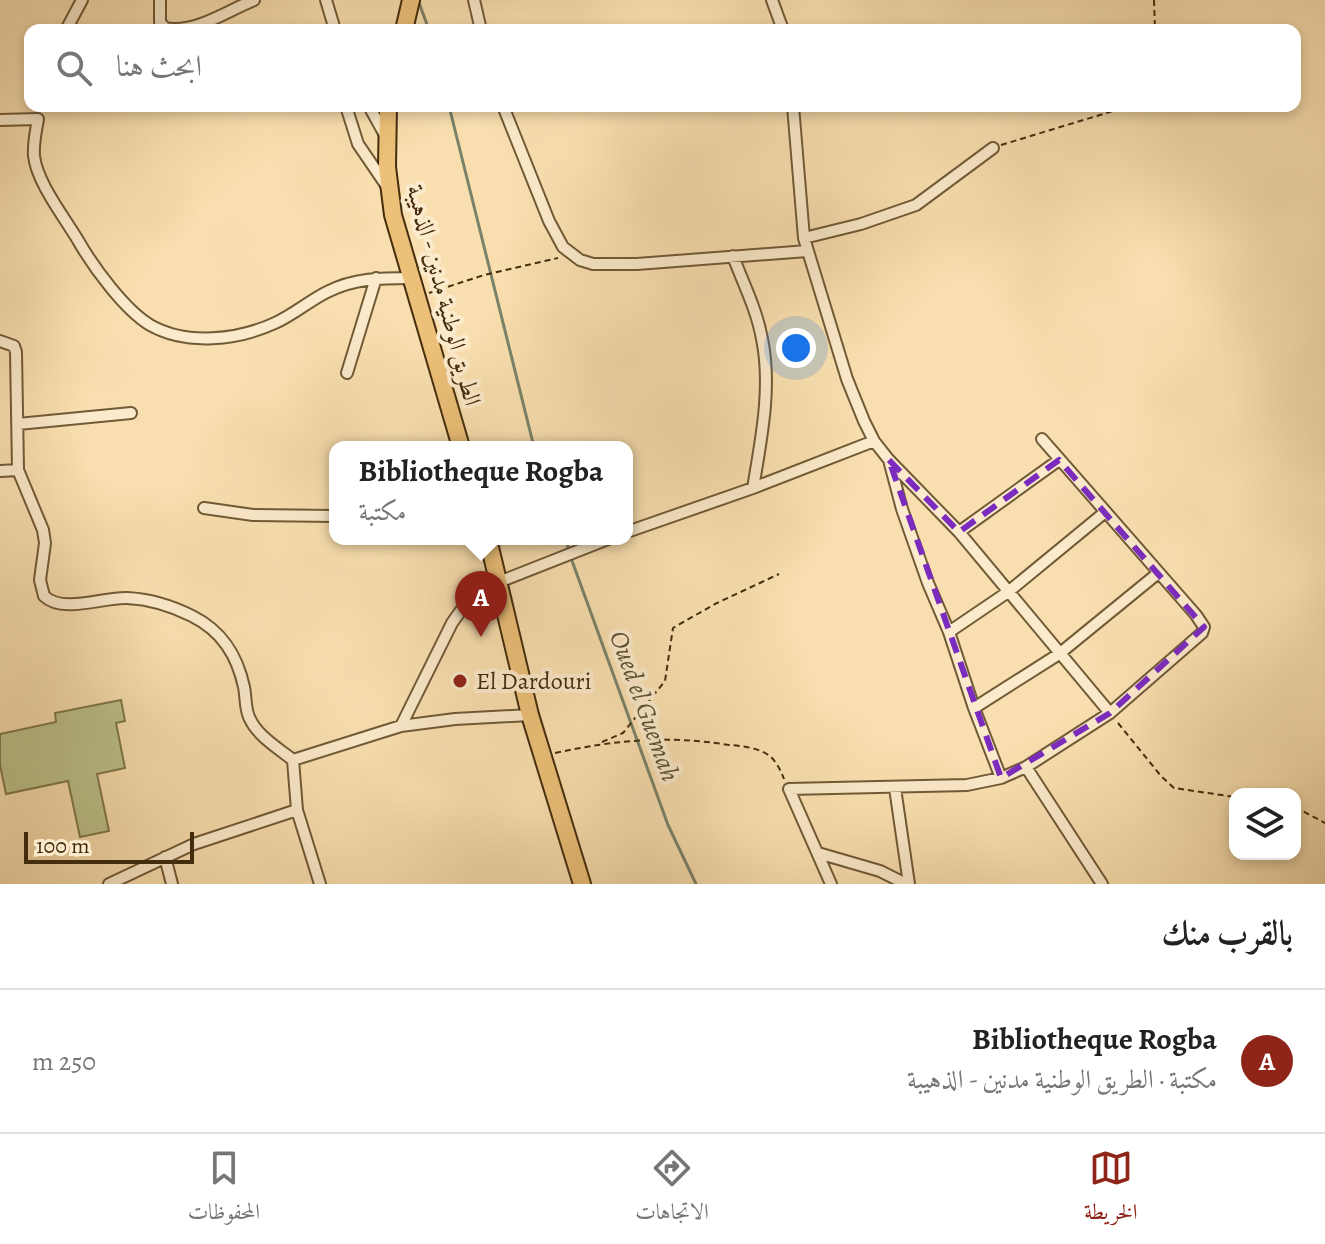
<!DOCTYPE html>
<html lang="ar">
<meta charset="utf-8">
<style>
:root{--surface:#fff;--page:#f6f6f6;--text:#222;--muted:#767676;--line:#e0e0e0;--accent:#8f2418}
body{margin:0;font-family:Alegreya,Amiri,serif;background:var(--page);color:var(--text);direction:rtl}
.controls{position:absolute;right:24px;bottom:24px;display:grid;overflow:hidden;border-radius:16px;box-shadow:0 4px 12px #0003}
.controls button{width:72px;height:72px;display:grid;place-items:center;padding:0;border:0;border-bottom:2px solid var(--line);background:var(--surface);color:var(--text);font:40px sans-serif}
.scale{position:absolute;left:24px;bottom:20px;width:170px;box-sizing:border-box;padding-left:8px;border:4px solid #442d0d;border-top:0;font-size:22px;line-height:28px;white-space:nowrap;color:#442d0d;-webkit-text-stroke:6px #fbeacb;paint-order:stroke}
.you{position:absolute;left:796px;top:348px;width:28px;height:28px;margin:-20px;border:6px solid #fff;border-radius:50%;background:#1a73e8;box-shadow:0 0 0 12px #1a73e833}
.badge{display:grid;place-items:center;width:52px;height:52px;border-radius:50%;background:var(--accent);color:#fff;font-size:26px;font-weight:700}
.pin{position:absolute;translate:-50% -66px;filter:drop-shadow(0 2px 4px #0008)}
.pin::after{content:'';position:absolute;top:42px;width:28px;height:24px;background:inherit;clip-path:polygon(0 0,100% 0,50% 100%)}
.popup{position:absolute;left:329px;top:441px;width:304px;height:104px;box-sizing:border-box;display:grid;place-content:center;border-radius:16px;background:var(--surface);filter:drop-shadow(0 2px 6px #0005);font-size:26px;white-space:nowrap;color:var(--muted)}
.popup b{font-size:30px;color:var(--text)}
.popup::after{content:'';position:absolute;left:50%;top:100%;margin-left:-16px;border:16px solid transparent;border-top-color:var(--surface)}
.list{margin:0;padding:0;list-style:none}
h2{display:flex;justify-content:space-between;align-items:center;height:104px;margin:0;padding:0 32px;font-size:34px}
h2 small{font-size:26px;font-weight:400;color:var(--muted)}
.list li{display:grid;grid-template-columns:52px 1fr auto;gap:24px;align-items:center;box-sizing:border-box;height:144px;padding:0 32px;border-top:2px solid var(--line)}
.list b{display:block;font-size:30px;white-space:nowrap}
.list p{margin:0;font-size:26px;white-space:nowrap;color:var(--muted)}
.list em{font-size:26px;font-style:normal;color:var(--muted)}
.icon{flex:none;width:44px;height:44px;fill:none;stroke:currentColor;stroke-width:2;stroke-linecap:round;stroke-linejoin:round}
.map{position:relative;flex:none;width:1325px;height:884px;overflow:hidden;direction:ltr}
.search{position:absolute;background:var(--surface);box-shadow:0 4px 12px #0003;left:24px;right:24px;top:24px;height:88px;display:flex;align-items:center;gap:20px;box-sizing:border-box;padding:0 28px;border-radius:16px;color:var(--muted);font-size:30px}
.sheet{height:248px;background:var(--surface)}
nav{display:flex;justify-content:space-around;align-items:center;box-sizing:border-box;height:112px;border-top:2px solid var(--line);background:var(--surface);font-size:22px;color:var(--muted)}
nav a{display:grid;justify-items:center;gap:4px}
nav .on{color:var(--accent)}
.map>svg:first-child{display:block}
.green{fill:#bcc28b;stroke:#80784c;stroke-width:2}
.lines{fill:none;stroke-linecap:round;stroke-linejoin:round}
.stream{stroke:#7a836a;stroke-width:3}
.street-casing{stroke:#715a36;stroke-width:14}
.primary-casing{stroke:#442d0d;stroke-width:20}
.path{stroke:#442d0d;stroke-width:2;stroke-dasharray:6 4;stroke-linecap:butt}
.street{stroke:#fbeacb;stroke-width:10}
.primary{stroke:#ecc078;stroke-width:16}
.marked{fill:none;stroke:#7b2cbf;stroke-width:6;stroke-dasharray:16 10;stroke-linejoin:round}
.poi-dot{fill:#8f2418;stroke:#fbeacb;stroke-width:3}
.labels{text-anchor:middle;stroke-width:8;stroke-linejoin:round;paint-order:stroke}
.street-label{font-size:24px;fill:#442d0d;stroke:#fbeacb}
.poi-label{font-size:24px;fill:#442d0d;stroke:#fbeacb;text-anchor:start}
.water-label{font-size:26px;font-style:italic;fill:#5a5134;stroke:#fbeacb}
</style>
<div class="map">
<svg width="1325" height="884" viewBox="0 0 1325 884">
<rect width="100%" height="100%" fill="#f9dfaf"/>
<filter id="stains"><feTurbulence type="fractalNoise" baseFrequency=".0025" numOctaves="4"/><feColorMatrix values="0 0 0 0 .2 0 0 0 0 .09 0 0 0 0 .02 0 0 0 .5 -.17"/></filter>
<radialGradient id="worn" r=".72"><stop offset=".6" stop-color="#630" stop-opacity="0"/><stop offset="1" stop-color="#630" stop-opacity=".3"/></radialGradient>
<path class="green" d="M121,700L125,721L116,723L125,768L97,774L109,831L80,837L68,781L6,794L0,765V734L56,722L55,713Z"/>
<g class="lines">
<path class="stream" d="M418,0L429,30
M449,106L534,447
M565,539L569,550
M571,558L668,825L696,884"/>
<g class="street-casing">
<path id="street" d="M160,0V22L165,28C195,34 227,11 254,0
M326,0L335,30
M474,0L481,30
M772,0L783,30
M66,30L82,0
M346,106L358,144L386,185
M369,106L385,135
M503,106L549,221L563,247L580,260L593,264H637L807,251
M793,106L804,238L847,379L864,421L874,441L889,460L959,532L1110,713
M0,120L38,119C36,131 33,143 34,156C37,183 65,218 79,242C94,268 125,310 150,325C187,346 238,340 275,323C293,315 309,301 327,292C354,278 382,278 411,278
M804,238L861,224L916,205L993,148
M733,256C743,283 757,310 762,339C772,387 761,440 753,488
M0,341L14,346L16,352L18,470L43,530L45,543L40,580L44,596C63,614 103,597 127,598C149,599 172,606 192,616C222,631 237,655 244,687C246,697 245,708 249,717C257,736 278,748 293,760
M347,373L376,278
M18,424L131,413
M889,460L902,509L928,583L949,632L974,708L1001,778
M0,471L18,470
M204,508L253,515L335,516
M627,532L753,488L874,441
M959,532L1059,460
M949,632L1008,592L1104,513
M974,708L1059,654L1157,574
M401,726L452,623L469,599L499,582L608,539
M1026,767L1102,884
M895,788L909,884
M818,853L880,871L906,884
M165,857L172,884
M109,884L194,844L297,810
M320,884L297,810L293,760L401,726L455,719L530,715
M831,884L789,789L967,785L1001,778L1026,767L1110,713L1202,633L1204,627L1196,615L1042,439"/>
</g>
<g class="primary-casing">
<path id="primary" d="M404,30L411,0
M388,106L387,167L393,215L461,447
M488,539L530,715L582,884"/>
</g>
<path class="path" d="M1154,0L1155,30
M1001,145L1113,111L1118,106
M429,293L484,275L558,258
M1118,723L1161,776L1174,788L1235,797
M602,742L623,733L665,681L673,628L715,604L779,574
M555,753C616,740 667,735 729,745C743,746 760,748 771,757C777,763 781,771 784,779
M1295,807L1325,823"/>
<use href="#street" class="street"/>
<use href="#primary" class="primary"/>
</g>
<path class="marked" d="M889,460L959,532L1059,460L1204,627L1110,713L1001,778Z"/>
<circle class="poi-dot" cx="460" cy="681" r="8"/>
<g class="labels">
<g class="street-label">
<text transform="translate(444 295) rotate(75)" y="8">الطريق الوطنية مدنين - الذهيبة</text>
</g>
<g class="poi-label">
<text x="476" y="689">El Dardouri</text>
</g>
<g class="water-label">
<text transform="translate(645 706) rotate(70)" y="9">Oued el Guemah</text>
</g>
</g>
<rect width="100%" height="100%" filter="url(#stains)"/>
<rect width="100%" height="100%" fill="url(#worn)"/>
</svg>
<div class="controls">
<button><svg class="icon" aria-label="layers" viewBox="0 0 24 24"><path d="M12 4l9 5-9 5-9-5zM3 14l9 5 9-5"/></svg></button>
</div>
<div class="scale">100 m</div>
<div class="you"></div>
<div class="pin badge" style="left:481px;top:637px">A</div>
<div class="popup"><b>Bibliotheque Rogba</b>مكتبة</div>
<div class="search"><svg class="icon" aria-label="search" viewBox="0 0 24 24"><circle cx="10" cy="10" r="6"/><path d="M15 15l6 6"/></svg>ابحث هنا</div>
</div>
<section class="sheet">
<h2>بالقرب منك<small></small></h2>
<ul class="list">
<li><span class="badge">A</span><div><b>Bibliotheque Rogba</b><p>مكتبة · الطريق الوطنية مدنين - الذهيبة</p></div><em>250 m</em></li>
</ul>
</section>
<nav>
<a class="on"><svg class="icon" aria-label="map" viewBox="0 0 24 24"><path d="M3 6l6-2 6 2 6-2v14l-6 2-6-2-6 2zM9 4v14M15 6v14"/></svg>الخريطة</a>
<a><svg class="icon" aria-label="directions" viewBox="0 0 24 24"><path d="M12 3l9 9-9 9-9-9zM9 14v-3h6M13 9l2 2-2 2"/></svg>الاتجاهات</a>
<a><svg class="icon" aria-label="saved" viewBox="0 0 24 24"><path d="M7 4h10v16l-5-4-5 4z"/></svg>المحفوظات</a>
</nav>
